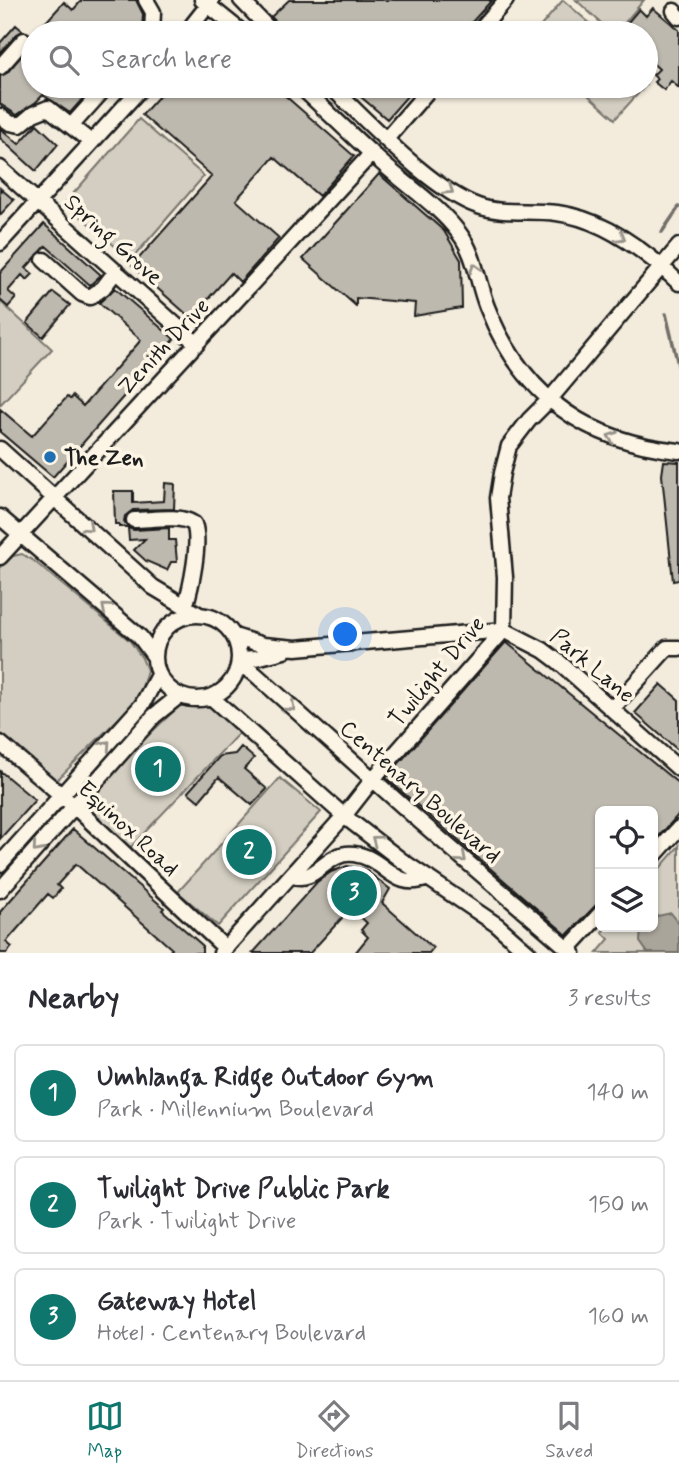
<!DOCTYPE html>
<meta charset="utf-8">
<style>
:root{--surface:#fff;--page:#f2f2f3;--text:#2b2b33;--muted:#7c7c81;--line:#e1e1e2;--accent:#0f766e}
body{margin:0;font-family:Mynerve,sans-serif;background:var(--page);color:var(--text)}
.controls{position:absolute;right:21px;bottom:21px;display:grid;overflow:hidden;border-radius:10px;box-shadow:0 2px 5px #0004}
.controls button{width:63px;height:63px;display:grid;place-items:center;padding:0;border:0;border-bottom:2px solid var(--line);background:var(--surface);color:var(--text);font:35px sans-serif}
.you{position:absolute;left:346px;top:635px;width:24px;height:24px;margin:-18px;border:5px solid #fff;border-radius:50%;background:#1a73e8;box-shadow:0 0 0 10px #1a73e833}
.badge{display:grid;place-items:center;width:46px;height:46px;border-radius:50%;background:var(--accent);color:#fff;font-size:23px;font-weight:700}
.pin{position:absolute;translate:-50% -50%;border:4px solid #fff;box-shadow:0 2px 7px #0006}
.list{margin:0;padding:0;list-style:none}
h2{display:flex;justify-content:space-between;align-items:center;height:91px;margin:0;padding:0 28px;font-size:30px}
h2 small{font-size:23px;font-weight:400;color:var(--muted)}
.list li{display:grid;grid-template-columns:46px 1fr auto;gap:21px;align-items:center;box-sizing:border-box;height:98px;margin:0 14px 14px;padding:0 14px;border:2px solid var(--line);border-radius:10px}
.list b{display:block;font-size:26px;white-space:nowrap}
.list p{margin:0;font-size:23px;white-space:nowrap;color:var(--muted)}
.list em{font-size:23px;font-style:normal;color:var(--muted)}
.icon{flex:none;width:38px;height:38px;fill:none;stroke:currentColor;stroke-width:2;stroke-linecap:round;stroke-linejoin:round}
.map{position:relative;flex:none;width:679px;height:953px;overflow:hidden}
.search{position:absolute;background:var(--surface);box-shadow:0 2px 5px #0004;left:21px;right:21px;top:21px;height:77px;display:flex;align-items:center;gap:18px;box-sizing:border-box;padding:0 24px;border-radius:38px;color:var(--muted);font-size:26px}
.sheet{height:427px;background:var(--surface)}
nav{display:flex;justify-content:space-around;align-items:center;box-sizing:border-box;height:98px;border-top:2px solid var(--line);background:var(--surface);font-size:19px;color:var(--muted)}
nav a{display:grid;justify-items:center;gap:4px}
nav .on{color:var(--accent)}
.map>svg:first-child{display:block}
.green{fill:#d3cec1;stroke:#78756e;stroke-width:2}
.water{fill:#aaa59b;stroke:#716e68;stroke-width:2}
.lines{fill:none;stroke-linecap:round;stroke-linejoin:round}
.stream{stroke:#716e68;stroke-width:3.5}
.building{fill:#beb9ae;stroke:#1c1c1c;stroke-width:2}
.minor-casing{stroke:#1c1c1c;stroke-width:19}
.minor{stroke:#fcf5e5;stroke-width:14}
.oneway{stroke:#97938b}
.poi-dot{fill:#1f6fb2;stroke:#fcf5e5;stroke-width:2.5}
.labels{text-anchor:middle;stroke-width:7;stroke-linejoin:round;paint-order:stroke}
.street-label{font-size:23px;fill:#1c1c1c;stroke:#fcf5e5}
.poi-label{font-size:23px;font-weight:bold;fill:#1c1c1c;stroke:#fcf5e5;text-anchor:start}
</style>
<div class="map">
<svg width="679" height="953" viewBox="0 0 679 953">
<rect width="100%" height="100%" fill="#f3ecdd"/>
<filter id="ink" filterUnits="userSpaceOnUse"><feTurbulence type="fractalNoise" baseFrequency=".0143" numOctaves="2"/><feDisplacementMap in="SourceGraphic" scale="14" xChannelSelector="R" yChannelSelector="G"/><feConvolveMatrix kernelMatrix="1 2 1 2 8 2 1 2 1" color-interpolation-filters="sRGB"/></filter>
<g filter="url(#ink)">
<path class="green" d="M563,0L601,33H535Z
M576,0H644L616,33H612Z
M578,86H645L615,119Z
M139,119L204,176L131,260L65,203Z
M0,301L52,349L0,405Z
M22,554L34,561L130,641L142,658L147,670L139,698L56,781L0,733V567L13,556Z
M207,703L239,733L129,849L74,806L179,706Z
M280,778L321,812L218,926L178,892Z
M679,846V953H597L609,939L602,932L607,927H653V876Z"/>
<path class="water" d="M671,913L679,923V953H648L640,942L641,927H653V917Z"/>
<g class="lines">
<path class="stream" d="M662,232L679,207
M666,314L679,369"/>
</g>
<path class="building" d="M82,0H136L143,14L142,33H36L64,2L73,10Z
M289,0H492L462,33H289L271,17Z
M653,8L679,30V88L671,81L664,90L654,82L657,79L653,75L659,69L646,57V33H623L625,31L622,29L639,9L646,16Z
M16,25L23,31L17,34L0,53V43Z
M33,42V86H94L70,113L43,95L36,102L17,115L0,104V76L7,73Z
M168,86H274L354,156L319,196L274,157L236,200L279,238L240,282L231,273L191,318L132,266L212,176L142,115Z
M348,86H416L387,119Z
M37,124L58,144L36,171L0,138V128L19,144Z
M379,174L444,231L461,260L462,308L414,316L415,303L356,298V306L303,259Z
M0,188L14,200L0,215Z
M44,224L101,275L90,285L46,246L26,268L33,274L27,280L22,275L8,291L16,298L8,307L0,300V273Z
M115,288L174,339L53,477L0,432V409L32,436L67,397L70,399L72,396L83,406L141,340L99,303Z
M53,292L70,305L43,337L27,323Z
M664,461L679,462V580L673,581L662,475Z
M165,483L175,484L174,509L133,510L125,516L124,521L128,527H119V524H115L114,491H133V503L164,501Z
M128,528L134,530L169,528V540H175L177,562H171L167,570L146,561L134,550L145,539L129,540Z
M506,642L679,784V814L653,843V811H600V901L567,935L386,778Z
M661,684L679,700V751L635,713Z
M241,747L254,758L244,769L267,789L252,805L219,777L199,801L188,792L220,756L235,754Z
M0,771L35,800L0,839Z
M73,829L164,908L162,910L202,945V953H168L172,949L76,864L57,885L61,889L53,898L48,894L6,942L12,947L7,953H0V912Z
M347,866L364,869L390,889L382,903L433,948L429,953H355L368,937L361,930L367,923L351,908L310,953H253L317,882L331,872Z"/>
<g class="lines">
<g class="minor-casing">
<path id="minor" d="M146,0L153,12L152,33
M202,0L243,33
M241,0L273,33
M674,11L679,17
M186,33L212,0
M477,33L506,0
M0,67L24,40
M300,86C327,111 353,137 381,162C407,186 438,205 459,233C476,255 477,282 487,307C521,394 586,442 679,451
M330,86C368,121 430,189 478,206C503,215 530,209 557,213C604,219 646,251 679,283
M0,116L10,123L20,125L33,114L48,108L91,142
M72,125L107,86
M387,138L432,86
M0,168L197,344
M0,243L143,86
M44,260L82,294L90,297L103,288L116,271
M0,449L153,587L198,614
M0,517L140,637L154,656
M134,520C151,520 180,514 194,524C201,542 191,588 185,607
M0,557L372,153
M155 657a42 42 0 1 1 84 0a42 42 0 1 1-84 0Z
M234,636L263,645L296,648L504,630L543,650L559,662L679,769
M240,659L256,658L284,651
M239,663L255,674L416,818L573,953
M211,697L344,816L401,860L497,925L529,953
M612,709L667,648H679
M0,743L74,806L225,948
M653,857L679,828
M0,864L142,705L158,675
M291,875C316,886 326,850 354,854C386,858 393,892 428,878
M0,890L154,716L179,696
M568,949L600,914
M221,953L344,816L373,779L504,630L505,577L498,498L502,473L509,446L529,420L550,399L679,246"/>
</g>
<use href="#minor" class="minor"/>
</g>
<defs><path id="oneway-chevron" d="M-2-3.5L2.5 0L-2 3.5" fill="none" stroke-width="1.6" stroke-linecap="round" stroke-linejoin="round" transform="scale(1.75)"/></defs>
<g class="oneway">
<use href="#oneway-chevron" transform="translate(449 190) rotate(34)"/>
<use href="#oneway-chevron" transform="translate(621 237) rotate(31)"/>
<use href="#oneway-chevron" transform="translate(475 268) rotate(-107)"/>
<use href="#oneway-chevron" transform="translate(612 437) rotate(-160)"/>
<use href="#oneway-chevron" transform="translate(88 527) rotate(42)"/>
<use href="#oneway-chevron" transform="translate(106 608) rotate(-139)"/>
<use href="#oneway-chevron" transform="translate(291 707) rotate(42)"/>
<use href="#oneway-chevron" transform="translate(106 745) rotate(-48)"/>
<use href="#oneway-chevron" transform="translate(376 840) rotate(-143)"/>
<use href="#oneway-chevron" transform="translate(37 848) rotate(131)"/>
<use href="#oneway-chevron" transform="translate(462 858) rotate(41)"/>
</g>
</g>
<circle class="poi-dot" cx="50" cy="457" r="7"/>
<g class="labels">
<g class="street-label">
<text transform="translate(114 239) rotate(42)" y="8">Spring Grove</text>
<text transform="translate(163 346) rotate(-47)" y="8">Zenith Drive</text>
<text transform="translate(593 665) rotate(40)" y="8">Park Lane</text>
<text transform="translate(436 671) rotate(-50)" y="8">Twilight Drive</text>
<text transform="translate(421 791) rotate(41)" y="8">Centenary Boulevard</text>
<text transform="translate(129 828) rotate(43)" y="8">Equinox Road</text>
</g>
<g class="poi-label">
<text x="64" y="465">The Zen</text>
</g>
</g>
</svg>
<div class="controls">
<button><svg class="icon" aria-label="locate" viewBox="0 0 24 24"><circle cx="12" cy="12" r="6"/><path d="M12 2v4M12 18v4M2 12h4M18 12h4"/></svg></button>
<button><svg class="icon" aria-label="layers" viewBox="0 0 24 24"><path d="M12 4l9 5-9 5-9-5zM3 14l9 5 9-5"/></svg></button>
</div>
<div class="you"></div>
<div class="pin badge" style="left:158px;top:769px">1</div>
<div class="pin badge" style="left:249px;top:852px">2</div>
<div class="pin badge" style="left:354px;top:893px">3</div>
<div class="search"><svg class="icon" aria-label="search" viewBox="0 0 24 24"><circle cx="10" cy="10" r="6"/><path d="M15 15l6 6"/></svg>Search here</div>
</div>
<section class="sheet">
<h2>Nearby<small>3 results</small></h2>
<ul class="list">
<li><span class="badge">1</span><div><b>Umhlanga Ridge Outdoor Gym</b><p>Park · Millennium Boulevard</p></div><em>140 m</em></li>
<li><span class="badge">2</span><div><b>Twilight Drive Public Park</b><p>Park · Twilight Drive</p></div><em>150 m</em></li>
<li><span class="badge">3</span><div><b>Gateway Hotel</b><p>Hotel · Centenary Boulevard</p></div><em>160 m</em></li>
</ul>
</section>
<nav>
<a class="on"><svg class="icon" aria-label="map" viewBox="0 0 24 24"><path d="M3 6l6-2 6 2 6-2v14l-6 2-6-2-6 2zM9 4v14M15 6v14"/></svg>Map</a>
<a><svg class="icon" aria-label="directions" viewBox="0 0 24 24"><path d="M12 3l9 9-9 9-9-9zM9 14v-3h6M13 9l2 2-2 2"/></svg>Directions</a>
<a><svg class="icon" aria-label="saved" viewBox="0 0 24 24"><path d="M7 4h10v16l-5-4-5 4z"/></svg>Saved</a>
</nav>
